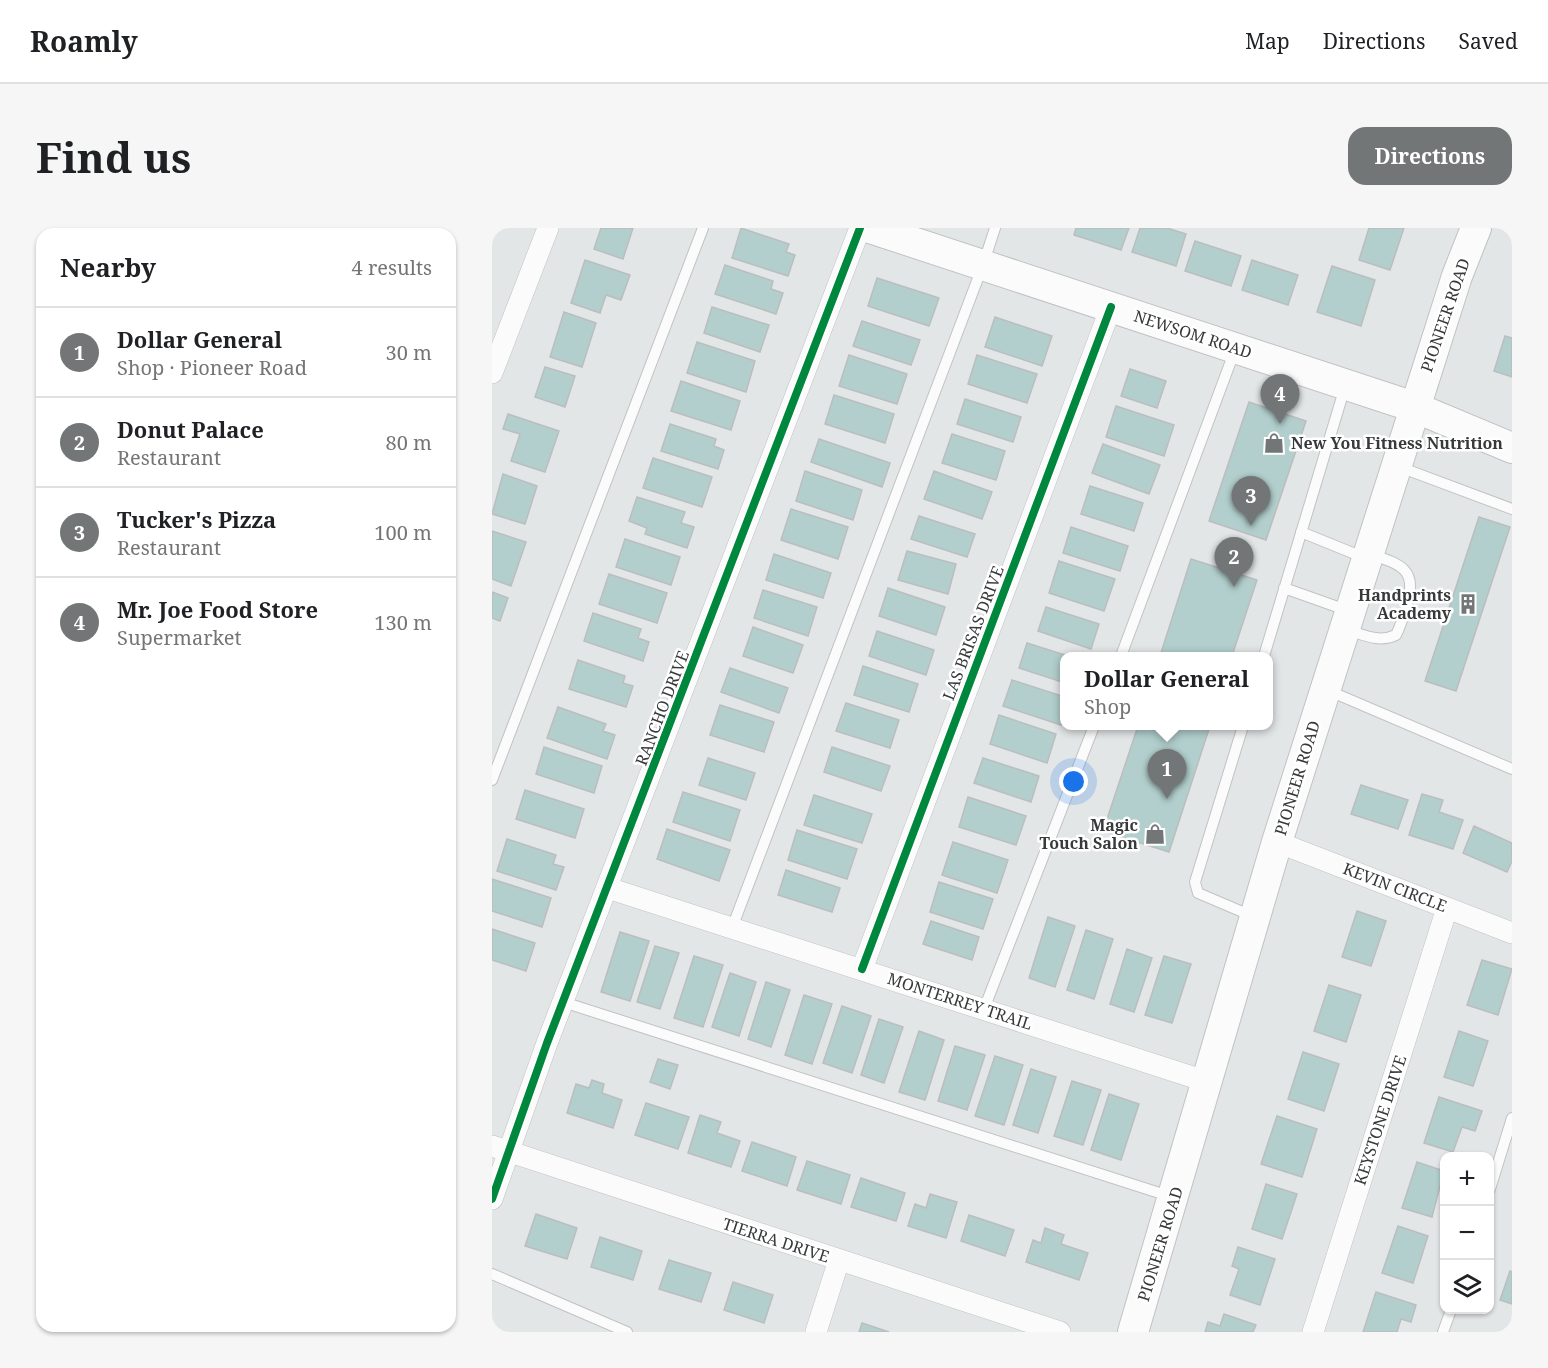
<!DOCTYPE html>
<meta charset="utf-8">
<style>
:root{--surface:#fff;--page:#f6f6f6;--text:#202124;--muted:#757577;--line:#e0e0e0;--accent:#737677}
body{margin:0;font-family:"Noto Serif",serif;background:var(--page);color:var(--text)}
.controls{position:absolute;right:18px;bottom:18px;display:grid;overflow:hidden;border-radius:12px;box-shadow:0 2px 4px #0004}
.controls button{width:54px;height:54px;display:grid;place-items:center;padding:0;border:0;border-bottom:2px solid var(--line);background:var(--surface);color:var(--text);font:30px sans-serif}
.you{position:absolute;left:582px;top:554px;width:21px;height:21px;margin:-15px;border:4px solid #fff;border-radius:50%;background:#1a73e8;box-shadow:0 0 0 9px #1a73e833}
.badge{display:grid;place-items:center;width:39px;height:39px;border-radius:50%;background:var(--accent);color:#fff;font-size:20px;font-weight:700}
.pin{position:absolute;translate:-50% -50px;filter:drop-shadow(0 2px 3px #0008)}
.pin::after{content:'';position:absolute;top:32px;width:21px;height:18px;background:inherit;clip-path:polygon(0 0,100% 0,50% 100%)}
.popup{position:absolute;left:568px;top:424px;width:213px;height:78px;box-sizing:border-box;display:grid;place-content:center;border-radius:12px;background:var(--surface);filter:drop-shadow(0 2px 4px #0005);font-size:20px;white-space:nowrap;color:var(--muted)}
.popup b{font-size:22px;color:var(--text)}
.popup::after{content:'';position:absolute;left:50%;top:100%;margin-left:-12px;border:12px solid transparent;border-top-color:var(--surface)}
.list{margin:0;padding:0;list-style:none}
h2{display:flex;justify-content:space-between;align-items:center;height:78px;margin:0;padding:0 24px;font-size:26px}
h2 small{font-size:20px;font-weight:400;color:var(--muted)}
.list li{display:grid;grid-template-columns:39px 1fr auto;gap:18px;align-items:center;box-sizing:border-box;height:90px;padding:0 24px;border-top:2px solid var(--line)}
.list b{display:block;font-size:22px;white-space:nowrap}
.list p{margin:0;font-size:20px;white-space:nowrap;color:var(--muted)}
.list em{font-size:20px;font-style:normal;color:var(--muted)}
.icon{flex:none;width:33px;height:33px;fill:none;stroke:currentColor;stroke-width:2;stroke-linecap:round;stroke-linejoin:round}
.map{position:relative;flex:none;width:1020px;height:1104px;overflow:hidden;border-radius:18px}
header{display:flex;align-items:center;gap:36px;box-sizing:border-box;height:84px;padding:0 30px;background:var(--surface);border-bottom:2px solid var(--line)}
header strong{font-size:28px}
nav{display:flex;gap:33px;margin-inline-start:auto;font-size:21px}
.intro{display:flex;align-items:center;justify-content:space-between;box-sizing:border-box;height:144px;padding:0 36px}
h1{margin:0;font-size:42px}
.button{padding:15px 27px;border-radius:18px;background:var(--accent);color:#fff;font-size:21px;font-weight:700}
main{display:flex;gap:36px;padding:0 36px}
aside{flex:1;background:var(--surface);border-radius:18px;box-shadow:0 2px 4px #0004}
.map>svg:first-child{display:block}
.building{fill:#b2cfcd;stroke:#bbbdbe;stroke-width:1.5}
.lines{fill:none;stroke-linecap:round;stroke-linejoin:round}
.lane-casing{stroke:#c0c2c3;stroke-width:12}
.street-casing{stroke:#c0c2c3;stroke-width:22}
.secondary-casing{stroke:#c0c2c3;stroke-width:32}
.lane{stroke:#fbfbfb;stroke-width:10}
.street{stroke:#fbfbfb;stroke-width:21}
.secondary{stroke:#fbfbfb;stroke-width:30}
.cycleway-casing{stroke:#fff;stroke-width:11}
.cycleway{stroke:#00873e;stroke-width:8}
.labels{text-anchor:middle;stroke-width:5;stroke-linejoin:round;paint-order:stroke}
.street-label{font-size:16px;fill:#37393a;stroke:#fff}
.poi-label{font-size:16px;font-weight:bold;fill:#37393a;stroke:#fff;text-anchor:end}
</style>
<header>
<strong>Roamly</strong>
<nav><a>Map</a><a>Directions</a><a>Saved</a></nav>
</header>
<div class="intro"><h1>Find us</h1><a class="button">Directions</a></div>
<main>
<aside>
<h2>Nearby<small>4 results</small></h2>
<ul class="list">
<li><span class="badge">1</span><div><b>Dollar General</b><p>Shop · Pioneer Road</p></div><em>30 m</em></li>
<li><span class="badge">2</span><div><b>Donut Palace</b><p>Restaurant</p></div><em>80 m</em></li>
<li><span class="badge">3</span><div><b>Tucker's Pizza</b><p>Restaurant</p></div><em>100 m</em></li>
<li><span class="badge">4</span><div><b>Mr. Joe Food Store</b><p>Supermarket</p></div><em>130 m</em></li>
</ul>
</aside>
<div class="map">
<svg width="1020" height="1104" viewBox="0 0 1020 1104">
<rect width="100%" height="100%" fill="#e3e6e7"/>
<path class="building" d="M109,0H141L131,31L102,21Z
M249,0L297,16L294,24L303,27L296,48L240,30Z
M584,0H637L629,22L582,7Z
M648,0H675L694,6L684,38L640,24Z
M877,0H912L898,42L867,32Z
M703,13L749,28L739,58L693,43Z
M93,32L138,47L129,72L114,67L108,85L79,75Z
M760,32L806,47L796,77L750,62Z
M233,37L281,53L279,61L291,65L284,86L223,66Z
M840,38L883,52L869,98L825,84Z
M385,50L447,70L437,98L376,78Z
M220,79L277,97L268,124L212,105Z
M72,84L104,95L90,139L58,129Z
M503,89L560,108L550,138L493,119Z
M370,93L428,112L419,137L361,118Z
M1013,108L1020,110V149L1002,143Z
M205,114L263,133L254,164L195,145Z
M357,127L415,146L405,176L347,158Z
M485,127L545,146L535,175L476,156Z
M53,139L83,148L73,179L43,169Z
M638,141L674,153L665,180L629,168Z
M189,153L248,173L239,202L179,183Z
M342,167L402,186L393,215L333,196Z
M473,171L529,189L521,214L465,196Z
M757,174L814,193L774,312L717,293Z
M624,178L682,197L672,228L614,209Z
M16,186L67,203L53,244L19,233L28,206L11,201Z
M178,196L224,211L222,218L232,222L226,241L169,223Z
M460,206L513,223L504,252L450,235Z
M327,211L398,235L390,259L319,234Z
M611,216L668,237L657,266L600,245Z
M161,230L220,249L210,279L151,260Z
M313,243L370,262L361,292L304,273Z
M442,243L500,264L490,291L432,271Z
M11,246L45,258L33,296L0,286Z
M598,258L651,275L642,303L589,286Z
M145,269L193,284L189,295L202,299L195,320L153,306L155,300L137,293Z
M299,281L356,299L346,331L289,312Z
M427,288L483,306L475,329L419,311Z
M987,289L1018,299L964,463L933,453Z
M579,299L636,318L628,343L571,325Z
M0,303L34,314L19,358L0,351Z
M133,311L188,329L179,357L124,339Z
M415,323L464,336L456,366L406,352Z
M282,326L339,345L331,370L274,352Z
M699,331L765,352L740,428H668Z
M567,333L623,351L612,383L557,365Z
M117,346L175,365L165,395L107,376Z
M396,360L453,379L444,407L387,388Z
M271,362L325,379L316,408L262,390Z
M0,364L16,370L8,393L0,390Z
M554,379L607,396L599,421L546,403Z
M101,385L149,401L146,410L157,414L151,433L92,413Z
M261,399L311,417L301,445L251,428Z
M385,403L442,422L434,447L377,428Z
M535,415L576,428H573V455L527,440Z
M86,432L133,448L131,455L141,458L134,479L77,461Z
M371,438L426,456L417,484L362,467Z
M238,440L296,460L287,485L229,464Z
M520,452L573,469V484L569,497L511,478Z
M354,475L407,492L398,520L344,503Z
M228,477L282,494L272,524L218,507Z
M66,479L114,496L111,503L123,507L115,531L55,510Z
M507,487L564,506L555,535L498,516Z
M646,498H718L677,624L611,603Z
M52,519L110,538L102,565L44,546Z
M340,519L398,538L389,563L332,544Z
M216,530L263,545L254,572L207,557Z
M491,530L547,548L539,574L482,555Z
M869,557L916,572L906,601L859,586Z
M33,562L92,581L83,610L24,591Z
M191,564L248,582L238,613L181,594Z
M930,566L951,572L947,584L971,592L961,621L917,607Z
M322,567L380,586L370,615L312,597Z
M476,569L534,588L524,617L467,599Z
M982,598L1020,615V633L1015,644L971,625Z
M175,601L238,622L227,653L165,631Z
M305,602L365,621L355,651L296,632Z
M15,611L64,627L61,636L72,639L64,662L5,643Z
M461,614L516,632L505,665L450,647Z
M294,642L348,660L340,684L286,667Z
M0,651L59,670L50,699L0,683Z
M447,654L501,671L491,701L438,684Z
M865,683L894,693L879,738L850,729Z
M556,689L583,698L563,759L537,750Z
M439,693L487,709L480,732L431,716Z
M0,701L43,715L34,743L0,732Z
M594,702L621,711L602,771L575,762Z
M128,704L157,713L138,773L109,764Z
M163,718L187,725L168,781L145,774Z
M635,721L660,730L642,784L618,776Z
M202,728L231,737L211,799L182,790Z
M672,728L699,736L680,795L653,787Z
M990,732L1020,741L1006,787L975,777Z
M238,745L264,754L247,808L220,799Z
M274,754L298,762L279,819L256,811Z
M837,757L869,767L854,814L822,803Z
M312,767L340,776L320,836L293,827Z
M350,778L379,788L360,845L331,835Z
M387,791L411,799L392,855L369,847Z
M427,803L452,812L433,872L407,864Z
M967,803L996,813L981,858L952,849Z
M463,818L493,827L475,882L446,873Z
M811,824L847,836L832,883L796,871Z
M503,828L531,837L512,897L483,888Z
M166,831L186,837L178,861L158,854Z
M539,841L564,849L546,905L521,897Z
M100,852L112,856L110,865L130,872L121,900L75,885L84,856L97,860Z
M580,853L609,862L591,917L562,908Z
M617,866L647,876L629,932L599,922Z
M947,869L990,883L983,903L970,899L961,924L932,915Z
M154,875L197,889L186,921L143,907Z
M208,887L229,894L225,905L248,913L239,939L196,925Z
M785,888L825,901L810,949L769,936Z
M260,914L304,929L295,958L250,943Z
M315,933L358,947L349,976L305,962Z
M925,934L952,943L940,989L910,980Z
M369,950L413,965L404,993L359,979Z
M774,956L805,966L790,1011L760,1001Z
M438,966L465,974L454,1010L416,998L423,976L434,980Z
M44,986L85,1000L75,1031L33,1018Z
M477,987L522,1002L513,1028L469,1013Z
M906,998L936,1008L921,1055L890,1045Z
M553,1000L572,1007L569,1016L596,1025L587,1052L534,1034L541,1012L549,1015Z
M108,1009L150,1023L141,1052L99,1039Z
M746,1019L783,1031L768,1077L738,1067L747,1041L740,1038Z
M177,1032L219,1045L209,1074L167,1061Z
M1018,1043L1020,1044V1076L1008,1072Z
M241,1054L281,1067L272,1095L232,1082Z
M884,1064L924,1077L919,1094L909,1091L905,1104H871Z
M732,1086L764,1097L761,1104H713L716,1094L728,1098Z
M370,1095L397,1104H367Z"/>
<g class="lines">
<g class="lane-casing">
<path id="lane" d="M905,238L1020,281
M809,304L873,330
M792,360L857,383
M856,402C872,407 887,415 904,407C909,397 912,387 915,376C926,341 908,336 878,326
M629,428L743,122
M772,428L853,159
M835,462L1020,541
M751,498L703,654L706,665L760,688
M0,552L211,0
M240,700L491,37L503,0
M71,774L680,969
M492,781L602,498
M998,961L1020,890
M0,1046L135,1104
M951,1104L959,1082"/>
</g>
<g class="street-casing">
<path id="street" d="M0,145L56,0
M785,614L1020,705
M116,660L716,854
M370,741L619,79
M0,918L568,1104
M0,971L55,815L368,0
M324,1104L347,1032
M821,1104L955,680"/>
</g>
<g class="secondary-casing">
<path id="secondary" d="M378,0L922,179L1020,220
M641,1104L785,614L965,48L984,0"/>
</g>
<use href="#lane" class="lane"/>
<use href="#street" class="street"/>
<use href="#secondary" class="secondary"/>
<g class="cycleway-casing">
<path id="cycleway" d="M370,741L619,79
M0,971L55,815L368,0"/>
</g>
<use href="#cycleway" class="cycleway"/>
</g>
<defs>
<g id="shop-bare" transform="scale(1.62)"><path d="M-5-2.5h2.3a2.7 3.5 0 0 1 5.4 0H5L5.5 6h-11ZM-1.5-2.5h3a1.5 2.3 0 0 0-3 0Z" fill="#737677" stroke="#fff" stroke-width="2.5" paint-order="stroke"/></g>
<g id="building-bare" transform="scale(1.62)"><path d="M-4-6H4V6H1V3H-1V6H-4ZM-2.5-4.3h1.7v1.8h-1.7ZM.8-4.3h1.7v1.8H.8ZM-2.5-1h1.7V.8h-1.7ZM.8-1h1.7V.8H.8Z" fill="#737677" stroke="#fff" stroke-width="2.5" paint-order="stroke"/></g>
</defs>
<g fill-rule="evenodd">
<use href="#shop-bare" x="782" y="215"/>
<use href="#building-bare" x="976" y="376"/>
<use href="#shop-bare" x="663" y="606"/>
</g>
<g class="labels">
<g class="street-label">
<text transform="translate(953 87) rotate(-71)" y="6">PIONEER ROAD</text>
<text transform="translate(701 106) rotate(18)" y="6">NEWSOM ROAD</text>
<text transform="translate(481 405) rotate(-69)" y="6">LAS BRISAS DRIVE</text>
<text transform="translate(170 480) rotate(-69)" y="6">RANCHO DRIVE</text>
<text transform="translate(805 550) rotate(-73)" y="6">PIONEER ROAD</text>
<text transform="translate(903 659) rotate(21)" y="6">KEVIN CIRCLE</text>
<text transform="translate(468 773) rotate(18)" y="6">MONTERREY TRAIL</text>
<text transform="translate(888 892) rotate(-72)" y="6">KEYSTONE DRIVE</text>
<text transform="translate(284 1012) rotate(18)" y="6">TIERRA DRIVE</text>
<text transform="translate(668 1016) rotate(-73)" y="6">PIONEER ROAD</text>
</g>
<g class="poi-label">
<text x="799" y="221" text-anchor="start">New You Fitness Nutrition</text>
<text x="959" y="373">Handprints<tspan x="959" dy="18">Academy</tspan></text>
<text x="646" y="603">Magic<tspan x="646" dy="18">Touch Salon</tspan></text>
</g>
</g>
</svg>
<div class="controls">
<button>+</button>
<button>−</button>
<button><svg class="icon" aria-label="layers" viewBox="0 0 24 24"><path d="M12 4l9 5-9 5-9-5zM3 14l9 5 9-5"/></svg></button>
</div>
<div class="you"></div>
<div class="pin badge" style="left:675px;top:571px">1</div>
<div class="popup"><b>Dollar General</b>Shop</div>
<div class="pin badge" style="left:742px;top:359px">2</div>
<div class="pin badge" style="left:759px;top:298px">3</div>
<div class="pin badge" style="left:788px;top:196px">4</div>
</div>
</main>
